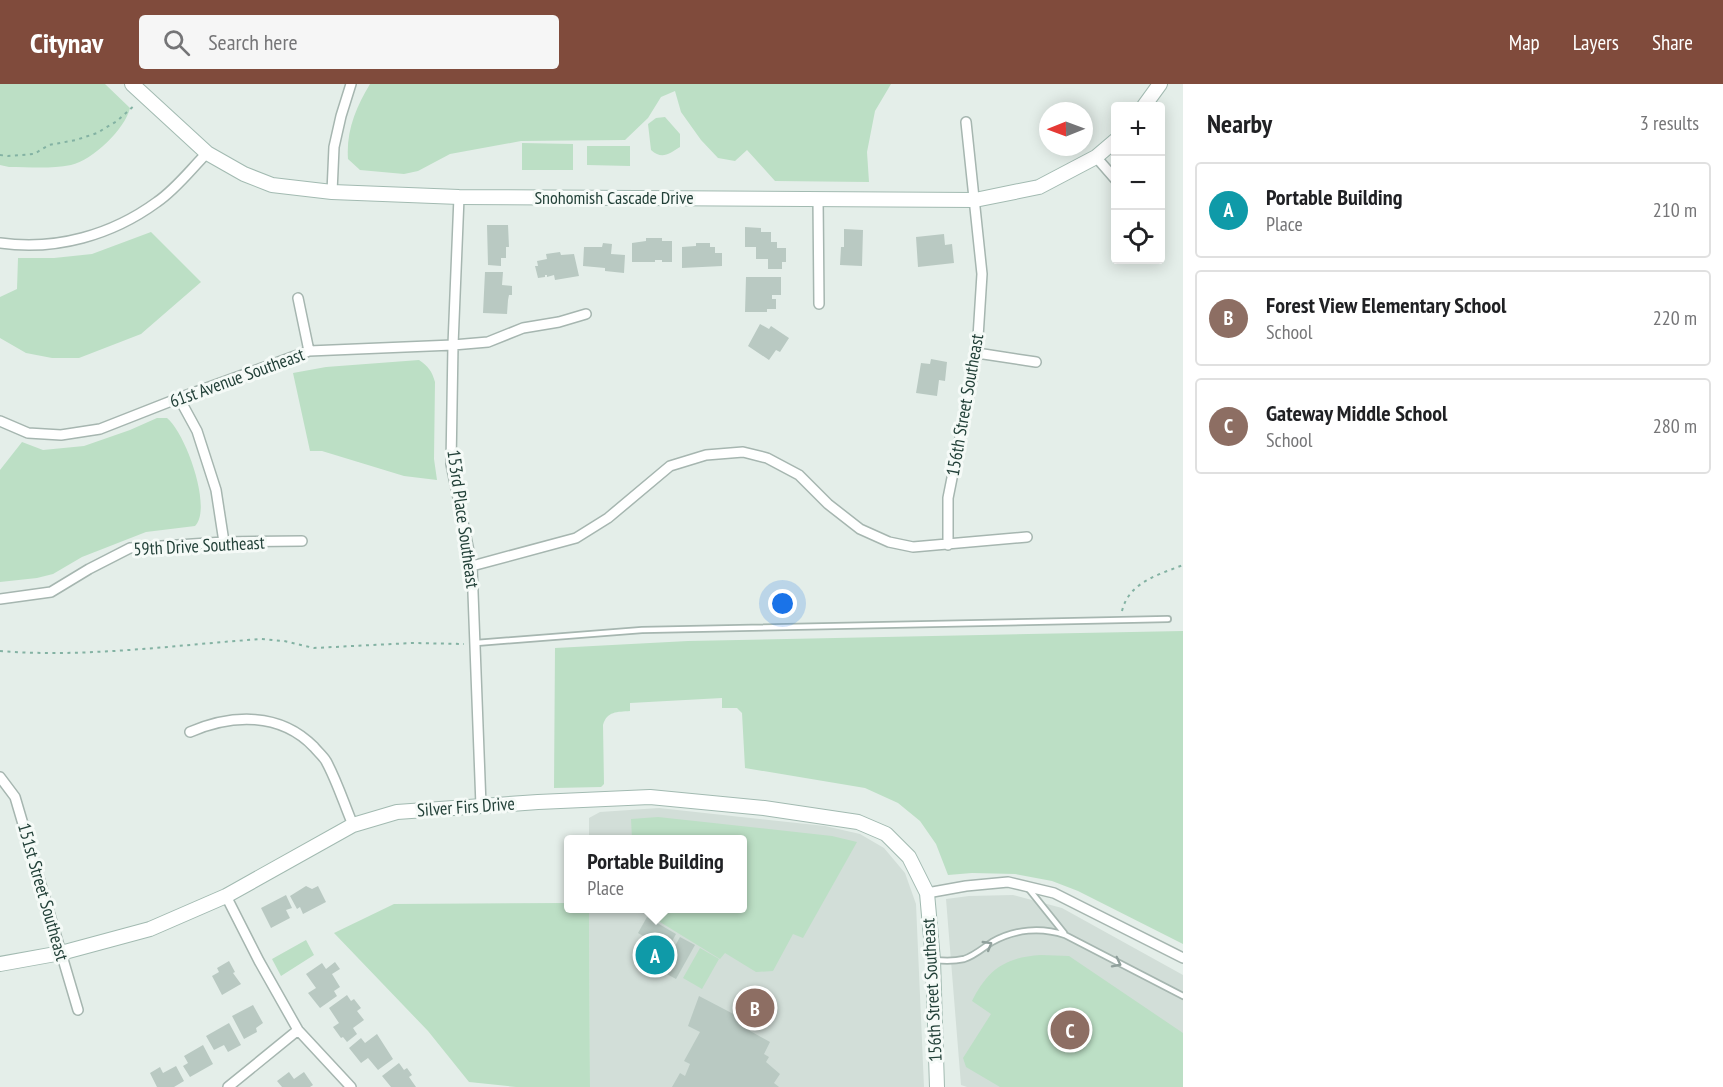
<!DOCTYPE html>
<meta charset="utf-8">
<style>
:root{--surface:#fff;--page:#f6f6f6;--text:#202124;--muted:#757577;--line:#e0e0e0;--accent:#804b3c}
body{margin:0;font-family:"PT Sans Narrow",sans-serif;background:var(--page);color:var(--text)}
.controls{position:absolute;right:18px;top:18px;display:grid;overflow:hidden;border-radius:6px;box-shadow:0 3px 15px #0003}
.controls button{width:54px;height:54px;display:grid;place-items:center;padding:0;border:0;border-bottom:2px solid var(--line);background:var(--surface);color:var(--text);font:30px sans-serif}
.compass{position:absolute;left:1039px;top:18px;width:54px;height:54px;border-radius:50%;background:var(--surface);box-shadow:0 3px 15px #0003;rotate:269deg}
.you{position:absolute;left:783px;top:520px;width:21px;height:21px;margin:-15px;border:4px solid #fff;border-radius:50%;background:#1a73e8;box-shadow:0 0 0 9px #1a73e833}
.badge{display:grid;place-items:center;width:39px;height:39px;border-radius:50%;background:var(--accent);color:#fff;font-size:20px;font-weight:700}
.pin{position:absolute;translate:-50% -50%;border:3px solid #fff;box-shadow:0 2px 6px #0006}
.popup{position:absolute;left:564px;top:751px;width:183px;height:78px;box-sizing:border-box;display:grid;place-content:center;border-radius:6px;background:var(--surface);filter:drop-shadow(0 2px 4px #0005);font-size:20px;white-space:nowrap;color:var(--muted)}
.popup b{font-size:22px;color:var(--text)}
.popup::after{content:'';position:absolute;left:50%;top:100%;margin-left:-12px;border:12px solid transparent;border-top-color:var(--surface)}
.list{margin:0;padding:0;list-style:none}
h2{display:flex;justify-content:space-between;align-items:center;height:78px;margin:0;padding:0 24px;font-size:26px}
h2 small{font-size:20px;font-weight:400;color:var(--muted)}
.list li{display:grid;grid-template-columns:39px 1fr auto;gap:18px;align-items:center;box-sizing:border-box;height:96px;margin:0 12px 12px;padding:0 12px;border:2px solid var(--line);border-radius:6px}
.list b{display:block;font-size:22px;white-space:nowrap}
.list p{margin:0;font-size:20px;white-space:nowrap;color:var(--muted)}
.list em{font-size:20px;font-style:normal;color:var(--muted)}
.icon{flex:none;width:33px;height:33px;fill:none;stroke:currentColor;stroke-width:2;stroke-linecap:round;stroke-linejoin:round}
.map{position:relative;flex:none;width:1183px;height:1003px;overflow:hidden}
header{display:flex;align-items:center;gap:36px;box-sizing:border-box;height:84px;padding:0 30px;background:var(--accent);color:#fff}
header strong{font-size:28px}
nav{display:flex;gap:33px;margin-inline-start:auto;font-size:21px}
.search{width:420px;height:54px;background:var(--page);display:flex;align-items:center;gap:15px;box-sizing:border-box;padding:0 21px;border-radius:6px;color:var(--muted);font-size:22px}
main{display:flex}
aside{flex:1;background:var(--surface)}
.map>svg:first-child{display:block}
.built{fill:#d2ded8}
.green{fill:#bcdfc5}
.building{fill:#b9c9c2}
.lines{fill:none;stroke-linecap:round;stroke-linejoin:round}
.lane-casing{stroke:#a6b6b0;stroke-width:8}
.street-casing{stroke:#a6b6b0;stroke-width:12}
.secondary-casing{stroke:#a2bab1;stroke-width:16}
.path{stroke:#83b2a3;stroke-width:2;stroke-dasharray:3 4.5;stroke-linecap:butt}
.lane{stroke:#fff;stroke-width:4.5}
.street{stroke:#fff;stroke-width:9}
.secondary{stroke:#fff;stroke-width:14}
.oneway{stroke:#90a09c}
.labels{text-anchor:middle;stroke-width:6;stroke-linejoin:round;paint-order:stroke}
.street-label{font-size:18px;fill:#224038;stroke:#f5faf7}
</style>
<header>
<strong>Citynav</strong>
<div class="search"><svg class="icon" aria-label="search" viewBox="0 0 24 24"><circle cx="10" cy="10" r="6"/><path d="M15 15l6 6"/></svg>Search here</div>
<nav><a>Map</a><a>Layers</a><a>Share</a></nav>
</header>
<main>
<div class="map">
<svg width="1183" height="1003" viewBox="0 0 1183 1003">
<rect width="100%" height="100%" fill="#e4eee9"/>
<path class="built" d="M659,724L825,742L860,750L884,764L905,789L916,820L924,1003H590L589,825L742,824V756L589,755V734L600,728Z
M1013,811L1062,824L1183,891V1003H967L961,1001L946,815L969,812Z"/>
<path class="green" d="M0,0H105L130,24C125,45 93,76 71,81C51,85 29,83 9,83L0,81Z
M370,0H891L875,27L867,68L869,98L775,97L747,66L735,77L718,74L701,56L681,28L675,7L661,13L648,34L625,56L521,57L450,70L418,87L404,90L360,86L348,75C346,47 356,23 370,0Z
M665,33L680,50V63C669,70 662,76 651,66L648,40L656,34Z
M522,59L573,60V86H522Z
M587,62H630V82L587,81Z
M151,148L201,198L141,250L79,274H52L26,269L0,254V213L17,205L18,174H54L92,170Z
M419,276C428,282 432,287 435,298L434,375L437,396L404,392L322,367H310L293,289L326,283Z
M157,334H167C185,348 213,424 195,442L146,448L82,473L53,490L37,494L0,498V386L22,358L43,366L84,362L130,346Z
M1183,547V860L1078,807L1052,797L1015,790L972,789L948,791L936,760L920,737L898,719L865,704L745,684L742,629L737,624H722V614L630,619V627C617,628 607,627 603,641L604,700L601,703L554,704L555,564L688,557Z
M658,733L832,752L857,758L803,854L793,850L773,887L756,888L725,869L720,875L639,825L742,824V756L632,755L631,735Z
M568,819V824L589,825L590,1003H516L469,998L428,947L334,849L394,820Z
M306,856L314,871L281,892L272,875Z
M700,864L719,875L702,905L683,894Z
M1041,871L1069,872L1183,949V1003H1000L966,983L963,974L991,930L972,917C988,885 1006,873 1041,871Z"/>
<path class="building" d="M487,141H508L509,163H506V174H501V182L488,181Z
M745,143L761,144V148H771V158H777V164H786V178H782V185H768V175H756V163H745Z
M844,145L863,146L862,182L840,181L841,163H844Z
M944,150L945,161L952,160L954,179L918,183L916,153Z
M646,154H662V157H672V178H662V176H655V178H632V159L646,157Z
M603,159L612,160L611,170L625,171L624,189L605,187V184L583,182L584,163H602Z
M696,159H710V163H715V169H722V182L682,184V163L696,162Z
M560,168L561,171L574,170L579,192L555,196L554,191L547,193V191H545V193L538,194L535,182H538L537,177L547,175L546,170Z
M485,188H503L502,201L512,202V211H509L508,216L507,230L483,229Z
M746,193H781V211H772V215H776V225H767V228H745Z
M760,240L769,245L771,242L789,254L780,268L776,266L769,276L748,262Z
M931,275L947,278L945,297L939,296L937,312L916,309L921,279L930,280Z
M306,802L312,805L318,802L326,818L303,830L300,823L297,825L290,812Z
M286,811L292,824L286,826L290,834L271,844L261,824Z
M647,833L676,850L657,885L643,876L653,858L638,849Z
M680,853L695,861L676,895L661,887Z
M229,877L235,888L233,889L241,900L222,911L212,892L219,888L217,884Z
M335,878L340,885L332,890L340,903L334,907L337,912L320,924L308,909L316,904L306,890L322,879L326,885Z
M347,911L351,917L354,915L361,924L357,927L364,936L353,944L357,950L347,958L343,953L341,954L333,943L339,939L329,924Z
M699,912L745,936L743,943L770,958L764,970L769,973L766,978L780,990L774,999L779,1003H672L680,989L685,992L690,980L684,977L700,948L688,942Z
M253,921L263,939L256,944L257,948L244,955L232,932Z
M229,939L241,961L228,968L224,961L214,966L206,952Z
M377,950L393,975L378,986L368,974L361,979L349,964L361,954L365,959Z
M203,961L213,980L190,993L183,982L188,979L184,972Z
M399,979L404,986L407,984L412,991L409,993L416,1003H391L382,992Z
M176,982L184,997L174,1003H157L150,989L160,983L163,989Z
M289,988L294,995L304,988L313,1001L310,1003H282L277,997Z"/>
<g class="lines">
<g class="lane-casing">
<path id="lane" d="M476,559L642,546L1168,535
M1028,804L1064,849
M935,876C945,877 955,877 964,875C974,872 983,864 992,858C1015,845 1041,843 1065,851L1183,912"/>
</g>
<g class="street-casing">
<path id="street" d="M1096,73L1116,96
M332,108L334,63L341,32L351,0
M459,113L453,261L451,380L472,482L481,722
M818,115L819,220
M0,159C56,167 112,151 157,118C176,105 191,85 207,69
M298,214L309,267
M977,269L1036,278
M179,314L197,347L216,406L224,458
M0,337L28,349L61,351L100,345L179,314L309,267L453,261L488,258L523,244L559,238L586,230
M948,461V414L977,269L982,190L966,38
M472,482L576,454L608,434L670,382L706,371L743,368L767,374L799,391L828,420L860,445L889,458L913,463L1027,453
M0,515L51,508L89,485L130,464L224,458L302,457
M190,648C232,630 280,628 314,663C318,668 323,672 326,677C337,697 344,720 353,741
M0,693L15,713L78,926
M927,809L966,802L1008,798L1054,809L1183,874
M226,812L259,877L298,946L351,1003
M228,1003L298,946"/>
</g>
<g class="secondary-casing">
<path id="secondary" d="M132,0L207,69L244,90L272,101L332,108L459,113L975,116L1039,103L1096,73L1116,56
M1144,22L1160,0
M0,880L61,869L150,845L226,812L353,741L397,728L538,718L650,713L764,724L858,738L886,750L909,773L927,809L933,876L937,1003"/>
</g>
<path class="path" d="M0,71L8,72L34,70L49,61L76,56L97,49L117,37L136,20
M1122,527C1129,498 1158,491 1183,481
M0,567C85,574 176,561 261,555L284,557L314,564L412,559L464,560"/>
<use href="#lane" class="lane"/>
<use href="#street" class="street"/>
<use href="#secondary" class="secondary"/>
</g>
<defs><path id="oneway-chevron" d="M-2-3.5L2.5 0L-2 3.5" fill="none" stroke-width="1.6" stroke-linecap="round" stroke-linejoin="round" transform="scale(1.5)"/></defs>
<g class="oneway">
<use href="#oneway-chevron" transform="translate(988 861) rotate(-31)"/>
<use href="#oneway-chevron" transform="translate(1117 879) rotate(27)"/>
</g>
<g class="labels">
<g class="street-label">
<text x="614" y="120">Snohomish Cascade Drive</text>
<text transform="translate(237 294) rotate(-20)" y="6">61st Avenue Southeast</text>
<text transform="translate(965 321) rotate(-80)" y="6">156th Street Southeast</text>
<text transform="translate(463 435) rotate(82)" y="6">153rd Place Southeast</text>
<text transform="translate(199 462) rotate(-3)" y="6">59th Drive Southeast</text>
<text transform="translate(466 723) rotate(-4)" y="6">Silver Firs Drive</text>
<text transform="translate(43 808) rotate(74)" y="6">151st Street Southeast</text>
<text transform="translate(932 906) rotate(-93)" y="6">156th Street Southeast</text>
</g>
</g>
</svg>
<div class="controls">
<button>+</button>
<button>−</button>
<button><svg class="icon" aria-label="locate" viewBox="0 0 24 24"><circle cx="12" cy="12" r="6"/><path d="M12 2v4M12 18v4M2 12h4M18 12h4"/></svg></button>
</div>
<svg class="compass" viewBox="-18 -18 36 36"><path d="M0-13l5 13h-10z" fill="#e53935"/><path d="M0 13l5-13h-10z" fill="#757577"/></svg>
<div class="you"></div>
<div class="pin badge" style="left:655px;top:871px;background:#0f9aa8">A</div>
<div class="popup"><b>Portable Building</b>Place</div>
<div class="pin badge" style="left:755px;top:924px;background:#8d6e63">B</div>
<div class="pin badge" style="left:1070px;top:946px;background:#8d6e63">C</div>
</div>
<aside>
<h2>Nearby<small>3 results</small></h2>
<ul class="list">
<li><span class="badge" style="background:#0f9aa8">A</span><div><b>Portable Building</b><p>Place</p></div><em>210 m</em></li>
<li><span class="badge" style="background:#8d6e63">B</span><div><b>Forest View Elementary School</b><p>School</p></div><em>220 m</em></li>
<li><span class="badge" style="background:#8d6e63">C</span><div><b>Gateway Middle School</b><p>School</p></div><em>280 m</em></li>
</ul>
</aside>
</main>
